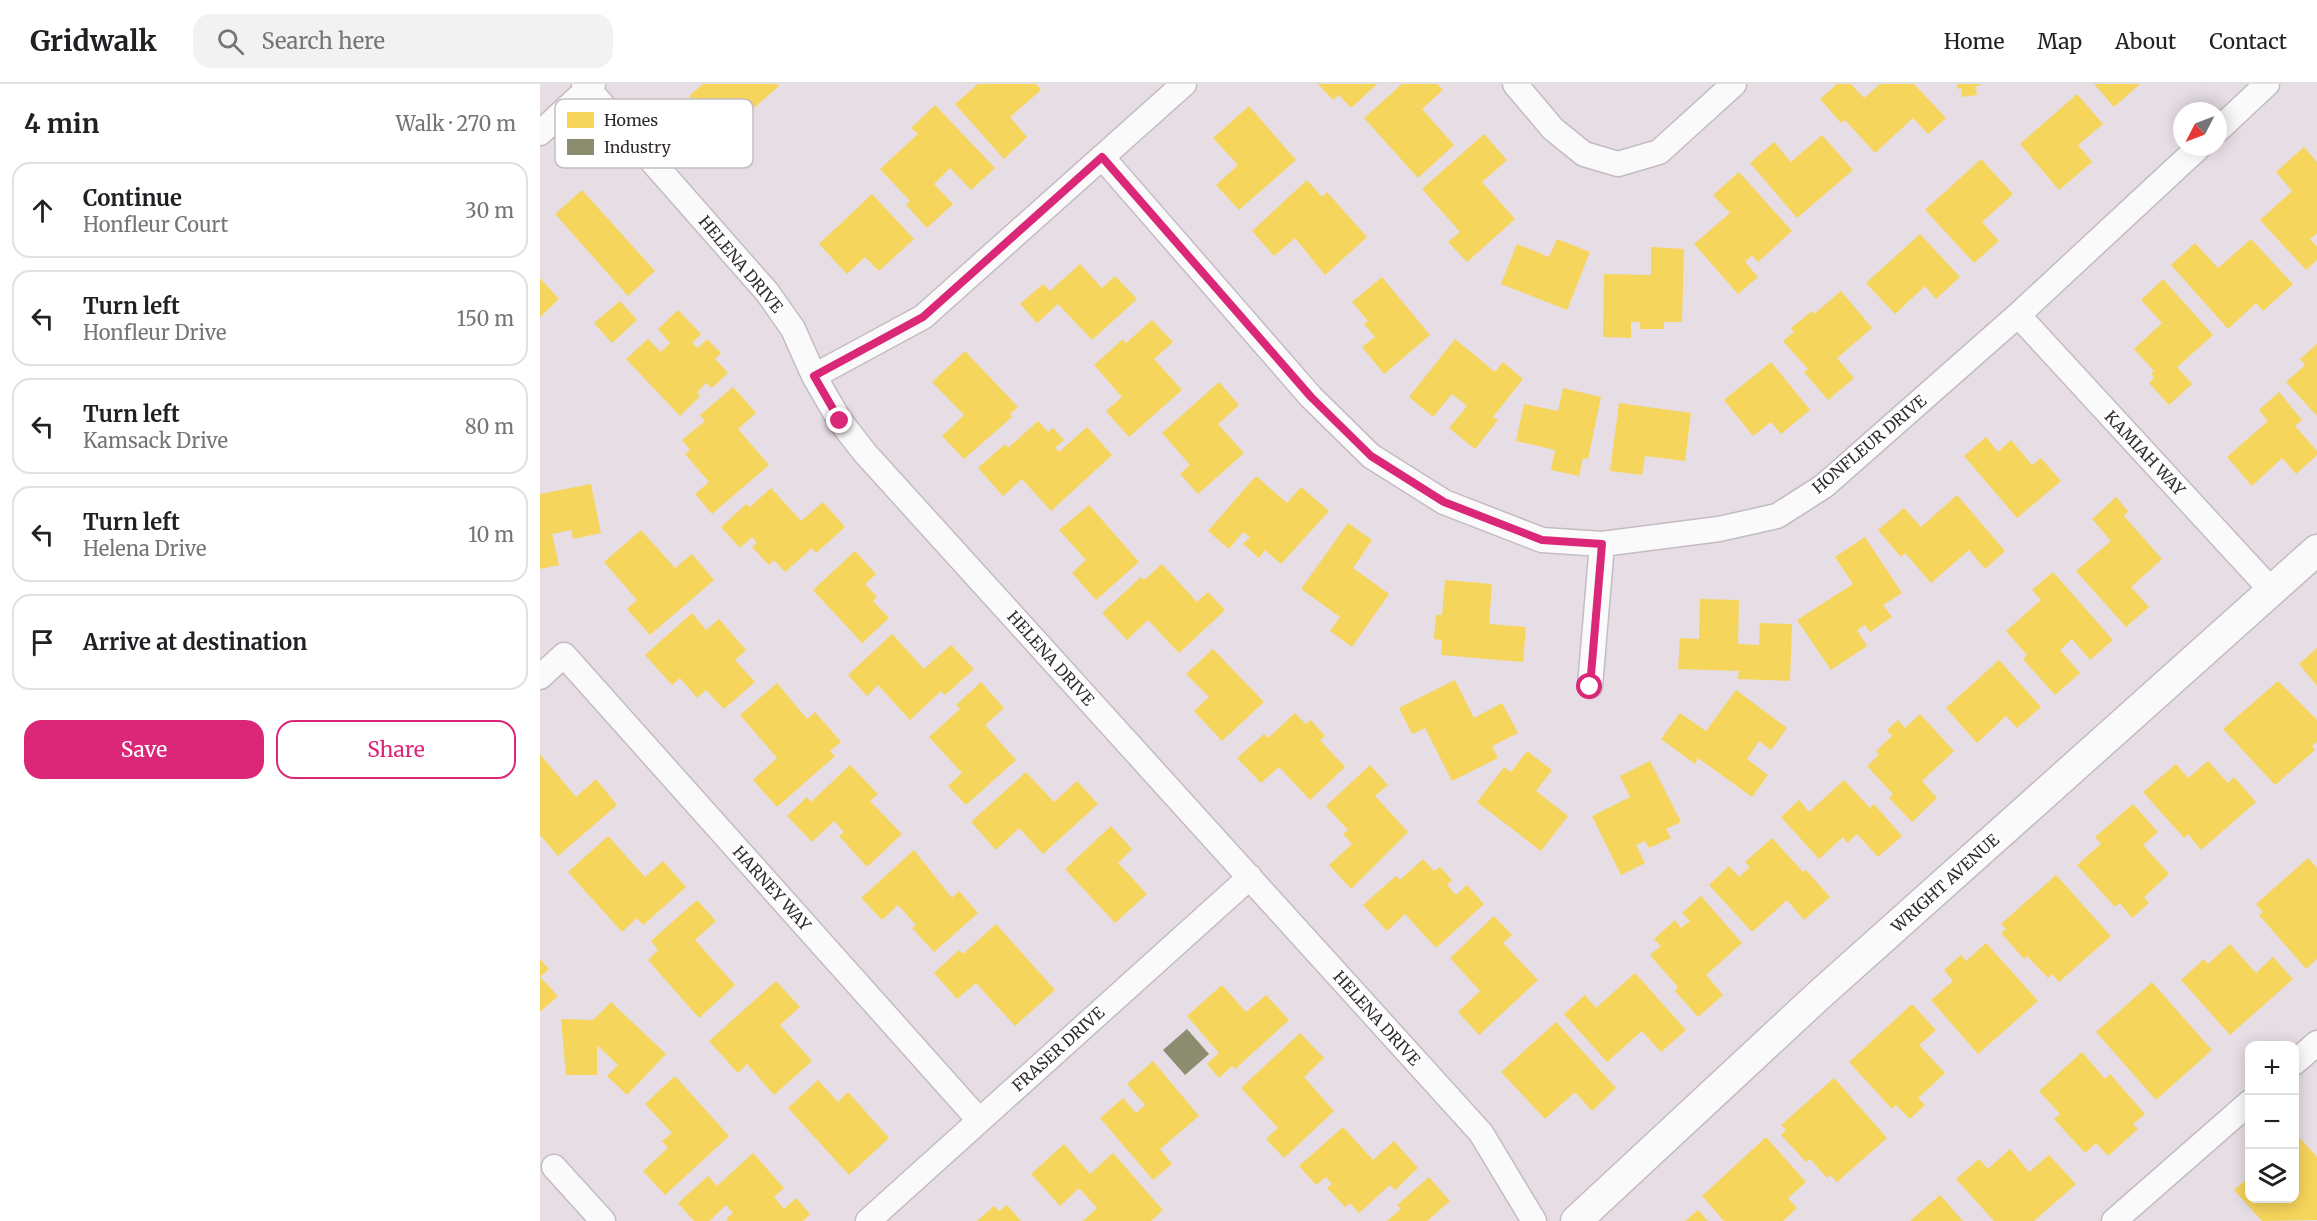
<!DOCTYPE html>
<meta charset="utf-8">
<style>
:root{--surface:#fff;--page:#f2f2f2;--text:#202124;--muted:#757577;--line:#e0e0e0;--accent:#db2777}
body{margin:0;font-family:Merriweather,serif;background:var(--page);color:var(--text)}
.controls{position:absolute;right:18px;bottom:18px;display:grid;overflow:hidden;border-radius:12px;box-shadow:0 3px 15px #0003}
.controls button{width:54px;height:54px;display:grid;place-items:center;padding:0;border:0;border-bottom:2px solid var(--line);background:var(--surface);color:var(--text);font:30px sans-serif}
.compass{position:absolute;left:1633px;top:18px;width:54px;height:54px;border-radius:50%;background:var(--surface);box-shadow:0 3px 15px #0003;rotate:228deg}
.stop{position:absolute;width:18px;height:18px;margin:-14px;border:4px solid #db2777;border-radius:50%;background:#fff}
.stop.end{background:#db2777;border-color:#fff;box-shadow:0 2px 6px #0008}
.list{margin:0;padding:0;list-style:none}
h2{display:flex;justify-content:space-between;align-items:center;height:78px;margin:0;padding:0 24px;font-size:26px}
h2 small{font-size:20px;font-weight:400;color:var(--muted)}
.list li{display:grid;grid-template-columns:39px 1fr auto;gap:18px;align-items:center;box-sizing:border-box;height:96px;margin:0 12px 12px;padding:0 12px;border:2px solid var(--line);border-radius:18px}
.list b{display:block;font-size:22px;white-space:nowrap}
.list p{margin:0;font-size:20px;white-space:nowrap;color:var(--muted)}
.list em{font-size:20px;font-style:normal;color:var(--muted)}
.actions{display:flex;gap:12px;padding:18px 24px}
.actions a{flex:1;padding:14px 0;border:2px solid var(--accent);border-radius:18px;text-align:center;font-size:21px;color:var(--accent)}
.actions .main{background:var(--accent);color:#fff}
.icon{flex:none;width:33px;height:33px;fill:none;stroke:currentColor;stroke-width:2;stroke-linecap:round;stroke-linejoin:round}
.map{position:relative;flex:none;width:1777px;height:1137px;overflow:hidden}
header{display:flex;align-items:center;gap:36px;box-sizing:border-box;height:84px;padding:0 30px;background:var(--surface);border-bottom:2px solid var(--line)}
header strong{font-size:28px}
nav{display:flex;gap:33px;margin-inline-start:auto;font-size:21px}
.search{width:420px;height:54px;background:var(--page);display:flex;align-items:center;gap:15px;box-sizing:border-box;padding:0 21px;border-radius:18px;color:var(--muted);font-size:22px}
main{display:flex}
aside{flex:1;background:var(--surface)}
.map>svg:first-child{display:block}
.homes{fill:#f6d55c}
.industry{fill:#8c8c6e}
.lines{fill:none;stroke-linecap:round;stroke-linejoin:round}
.minor-casing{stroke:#c3bcc2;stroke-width:27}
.tertiary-casing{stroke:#c3bcc2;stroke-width:33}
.minor{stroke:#fbfafb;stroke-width:24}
.tertiary{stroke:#fbfafb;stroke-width:30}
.route{stroke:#db2777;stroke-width:8}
.labels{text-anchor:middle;stroke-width:6;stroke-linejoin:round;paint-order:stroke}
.street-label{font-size:16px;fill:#312b31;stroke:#fff}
.key{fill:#fff;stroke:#c1bfc1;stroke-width:1.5}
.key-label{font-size:16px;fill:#312b31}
</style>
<header>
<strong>Gridwalk</strong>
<div class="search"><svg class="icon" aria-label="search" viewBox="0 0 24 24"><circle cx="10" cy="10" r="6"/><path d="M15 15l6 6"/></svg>Search here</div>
<nav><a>Home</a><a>Map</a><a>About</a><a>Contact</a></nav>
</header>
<main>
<aside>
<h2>4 min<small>Walk · 270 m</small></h2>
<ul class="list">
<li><svg class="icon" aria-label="ahead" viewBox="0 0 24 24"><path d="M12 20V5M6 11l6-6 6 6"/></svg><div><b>Continue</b><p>Honfleur Court</p></div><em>30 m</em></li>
<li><svg class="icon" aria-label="left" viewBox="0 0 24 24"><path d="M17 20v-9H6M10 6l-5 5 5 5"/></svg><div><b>Turn left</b><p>Honfleur Drive</p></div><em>150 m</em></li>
<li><svg class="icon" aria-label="left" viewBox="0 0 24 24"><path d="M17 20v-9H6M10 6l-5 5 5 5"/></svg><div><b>Turn left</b><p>Kamsack Drive</p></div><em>80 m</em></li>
<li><svg class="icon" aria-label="left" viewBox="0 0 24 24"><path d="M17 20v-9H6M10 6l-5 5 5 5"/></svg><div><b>Turn left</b><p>Helena Drive</p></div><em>10 m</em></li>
<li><svg class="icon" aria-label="arrive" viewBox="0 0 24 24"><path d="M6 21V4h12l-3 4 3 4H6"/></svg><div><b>Arrive at destination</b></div></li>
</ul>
<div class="actions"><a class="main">Save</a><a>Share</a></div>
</aside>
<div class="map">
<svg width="1777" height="1137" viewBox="0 0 1777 1137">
<rect width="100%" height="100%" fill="#e6dde5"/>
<path class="homes" d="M163,0H237L239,2L184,50L149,12Z
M438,0H496L501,6L470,33L487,53L464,75L415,20Z
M778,0H837L811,24L799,11L793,16Z
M862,0H897L903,6L882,25L914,61L878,94L824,34Z
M1297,0H1311L1324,14L1340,0H1374L1406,34L1388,50L1373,34L1335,69L1305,36L1301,39L1280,15Z
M1417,0H1440V2H1435L1437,11L1422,13L1421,4L1417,5Z
M1554,0H1600L1574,23Z
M1537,10L1563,40L1538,61L1552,78L1519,106L1480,60Z
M395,21L455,84L431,106L410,84L394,100L413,120L387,144L366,121L370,117L340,85L378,50L371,44Z
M709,22L756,76L699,126L676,101L698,81L673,54Z
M944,50L967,76L942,98L975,135L927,178L908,158L920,148L882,105Z
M1282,51L1313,86L1257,134L1210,79L1234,58L1251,78Z
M1764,63L1777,78V149L1770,155L1777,163V176L1766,186L1720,136L1752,107L1736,88Z
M1441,75L1473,110L1442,138L1459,157L1434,179L1385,126Z
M1199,88L1252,147L1218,178L1212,171L1205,178L1218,193L1198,210L1154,160L1190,129L1173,111Z
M767,96L782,113L787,108L827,153L785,191L755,154L734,172L712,147Z
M42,106L115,187L88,212L15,130Z
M332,110L374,155L339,187L325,173L307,190L279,160Z
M1380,150L1420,193L1396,215L1385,202L1355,230L1326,199Z
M1017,155L1050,168L1027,226L961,200L977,160L1009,173Z
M1711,155L1753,200L1723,227L1716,219L1688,245L1631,181L1655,159L1678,184Z
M1111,163L1144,165L1142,238H1124V245H1100V238H1091V254L1063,253L1064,190L1111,191Z
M540,180L562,204L575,192L597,215L552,256L518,220L497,239L480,220L503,200L510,207Z
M842,193L890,251L844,290L822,263L835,253L824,240L828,237L812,218Z
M0,194L19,215L0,233Z
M1623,195L1673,251L1637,283L1652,300L1629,321L1609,299L1614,294L1611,290L1614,287L1594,265L1622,239L1601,216Z
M1301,207L1332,244L1297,274L1314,294L1288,316L1264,288L1268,285L1243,257L1254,248L1251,244L1272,227L1274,230Z
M80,217L97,236L72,259L54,239Z
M138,226L161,250L152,259L158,264L167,255L181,269L175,275L188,289L172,304L166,299L157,308L160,312L140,332L86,275L108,255L121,268L130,259L118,245Z
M612,236L633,258L614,275L642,306L589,353L566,327L582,313L554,281L583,255L586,259Z
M915,255L955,288L963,278L983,295L953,333L958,336L935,365L909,344L927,322L912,310L893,333L869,313Z
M1777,260V332L1746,298L1765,281L1760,275Z
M425,267L478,323L470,330L472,333L424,375L402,352L424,331L392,298Z
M1231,278L1270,326L1241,350L1231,338L1213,352L1184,316Z
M679,298L699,321L678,340L704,369L658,410L640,390L650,381L622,349Z
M193,303L216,329L198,345L229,381L172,430L155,410L169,398L145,370L150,366L142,356L165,337L160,331Z
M1023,304L1061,313L1048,375L1043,374L1039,392L1011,386L1015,366L976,357L984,320L1018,327Z
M1739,308L1762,336L1755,342L1777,367V371L1756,390L1742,374L1712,402L1687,373L1728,337L1719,326Z
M1079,319L1151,329L1145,377L1105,372L1102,391L1070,387Z
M498,337L508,348L513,344L524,356L515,364L519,368L547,343L572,371L511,427L482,395L463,412L438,384L465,360L468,364Z
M1446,353L1458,368L1471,356L1492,381L1501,374L1521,397L1477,434L1424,372Z
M716,392L747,419L761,403L789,427L741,480L725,466L719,474L703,460L710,453L703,448L689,465L668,447Z
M51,400L61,449L33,455L31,446L12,450L19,481L0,485V410Z
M231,404L261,437L283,418L305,443L276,469L272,464L245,488L234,476L229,481L212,463L217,459L212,453L200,464L181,443L206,420L210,423Z
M1417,411L1465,467L1445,485L1429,466L1391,499L1365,469L1361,473L1338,446L1364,424L1381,443Z
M1576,413L1588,427L1584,432L1622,475L1591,503L1609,523L1586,543L1536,487L1571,457L1552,435Z
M549,421L599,478L556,516L532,489L546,476L519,446Z
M808,439L832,456L813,484L849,510L812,563L790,547L800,533L761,505Z
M101,446L135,484L152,470L174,496L110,551L87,525L97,516L64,478Z
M1325,453L1362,509L1343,521L1352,533L1330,548L1325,541L1317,546L1327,562L1291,586L1257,536L1313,500L1295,473Z
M315,467L336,490L325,500L337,513L333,517L349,534L322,559L273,506Z
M622,480L657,518L668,508L685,526L639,569L608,536L587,556L562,529L601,493L604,496Z
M1513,488L1573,556L1550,576L1532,555L1520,566L1540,589L1515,611L1483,575L1487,571L1466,547L1501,516L1492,506Z
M905,496L952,500L949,540L986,543L983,578L901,571L902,556L894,555L896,531H902Z
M1160,515L1199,516L1198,560L1219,561L1220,539L1252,540L1250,597L1198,595L1199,587L1138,585L1140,554L1159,555Z
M152,529L166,546L179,535L206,566L195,576L215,598L184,625L166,606L157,614L140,594L132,601L105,571Z
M352,550L384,585L411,561L434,585L405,611L401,607L370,636L338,601L327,612L308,591Z
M1777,564V602L1759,580Z
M673,565L724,618L682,657L654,627L669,613L646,590Z
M1459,576L1501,623L1477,644L1466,632L1437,659L1406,624Z
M915,596L934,634L962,619L978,649L952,662L958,674L912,697L885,644L872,650L859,624Z
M1738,597L1777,636V658L1772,662L1775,666L1735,701L1683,645Z
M441,598L464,624L445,641L476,676L426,721L408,702L422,689L389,653L420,625L416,621Z
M237,599L267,635L275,628L301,658L290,667L295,672L237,723L213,696L237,674L200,631Z
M1196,606L1247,644L1231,666L1219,657L1207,675L1228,691L1212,713L1158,674L1155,680L1121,655L1140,629L1166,647Z
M755,629L766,640L771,636L785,652L780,656L805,683L770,716L739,683L721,699L697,674L724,650L728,654Z
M1380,630L1414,667L1382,697L1397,714L1372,738L1349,714L1353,710L1327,682L1339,671L1336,667L1352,652L1347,646L1358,636L1365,644Z
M987,667L1012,686L996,707L1028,732L1001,767L937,718L964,683L971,688Z
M0,670L36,713L56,695L77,721L18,772L0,751Z
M1110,677L1141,738L1126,745L1131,754L1109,764L1105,757L1096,761L1105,779L1081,791L1052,732L1090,713L1080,692Z
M1668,677L1688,699L1694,693L1716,718L1661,766L1648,750L1644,754L1603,708L1636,680L1648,694Z
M310,681L338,710L330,717L362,750L327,783L299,752L304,748L294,737L272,758L247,732L267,713L271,718Z
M830,681L848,701L835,712L868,748L811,805L789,781L812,760L803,750L808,746L786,722Z
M486,688L514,718L537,697L558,720L503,770L479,744L456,766L431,738Z
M1304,696L1330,724L1334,720L1362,752L1338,773L1317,750L1307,759L1303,753L1279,775L1241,733L1259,716L1269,728Z
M1593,720L1618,748L1603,761L1629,790L1604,813L1609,819L1592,834L1580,819L1575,823L1537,781L1561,760L1555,753Z
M571,742L592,765L578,779L607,810L575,839L525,785Z
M68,752L105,793L123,777L146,803L103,841L97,834L82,848L28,788Z
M1232,754L1263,788L1266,786L1290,813L1264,836L1247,816L1212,848L1169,801L1189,782L1199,793L1210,783L1205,778Z
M374,766L412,814L419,807L438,829L394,868L372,844L376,841L358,821L342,836L321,814Z
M1768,774L1777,784V875L1766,885L1719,831L1723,828L1716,820Z
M883,775L894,787L900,783L912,796L907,801L916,811L927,801L944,820L896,864L865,830L847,847L823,821L856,792L860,796Z
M1516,791L1571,852L1519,898L1512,890L1508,894L1487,872L1484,875L1461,849L1466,845L1461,840Z
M1161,812L1202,859L1166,891L1183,911L1158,933L1135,907L1138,903L1110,871L1121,862L1114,855L1135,836L1141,844L1150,837L1142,829Z
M157,816L176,837L155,856L195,901L159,934L108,876L118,866L111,857Z
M954,832L972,851L963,859L998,896L939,951L918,928L940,907L910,874Z
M456,840L515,906L475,942L436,899L417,915L394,889L419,866L423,870Z
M1446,859L1498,917L1438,970L1391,916L1413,897L1404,886L1421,871L1426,877Z
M1690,860L1716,889L1733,873L1753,895L1690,951L1641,896L1664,875L1668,880Z
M0,875L9,885L0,893L18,912L0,928Z
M1095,889L1146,946L1121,968L1102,947L1067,978L1024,930L1045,911L1056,924Z
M236,897L260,923L240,941L272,977L234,1011L207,980L198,989L169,957Z
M1612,898L1672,966L1616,1016L1556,948Z
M682,901L706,928L726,911L749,936L695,985L692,982L679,994L667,980L679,969L647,932Z
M71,918L126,970L87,1011L67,992L78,981L57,961V991H26L21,935L53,936Z
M1372,920L1396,946L1379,961L1405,989L1378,1014L1385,1021L1370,1035L1356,1021L1352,1025L1309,978Z
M1016,938L1076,1004L1052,1027L1035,1008L1005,1035L961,988Z
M760,949L784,974L764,993L794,1027L744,1074L726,1055L738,1044L701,1004Z
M1542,968L1565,995L1570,990L1605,1030L1593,1040L1598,1045L1568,1072L1556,1059L1545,1069L1514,1035L1520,1030L1499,1007Z
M613,977L659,1032L620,1065L632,1080L613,1096L560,1034L583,1014L596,1029L605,1021L587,1000Z
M135,992L189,1052L125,1111L103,1087L128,1064L122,1057L132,1049L105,1020Z
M1294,994L1347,1054L1297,1098L1290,1091L1287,1094L1270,1075L1266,1078L1241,1051L1246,1046L1241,1041Z
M278,996L298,1018L308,1008L349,1054L309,1091L248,1024Z
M803,1043L833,1076L854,1057L878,1084L855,1106L850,1101L819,1129L810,1119L805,1123L787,1104L792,1100L786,1093L776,1101L759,1082Z
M1757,1051L1777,1073V1136L1722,1137L1694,1106L1710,1092V1114H1754Z
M1226,1053L1266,1098L1248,1114L1257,1124L1243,1137H1184L1162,1112Z
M524,1060L550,1090L573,1069L623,1126L611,1137H543L557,1124L539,1104L520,1122L491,1090Z
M1470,1065L1489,1088L1509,1071L1536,1100L1494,1137H1454L1416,1095L1439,1075L1448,1085Z
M213,1069L244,1104L234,1113L244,1125L256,1114L270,1130L263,1137H188L186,1135L193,1129L186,1121L169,1137H154L138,1119L168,1092L177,1102Z
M889,1093L910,1117L887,1137H847L861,1125L857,1121Z
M1400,1111L1423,1137H1370Z
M467,1121L481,1137H437L454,1122L459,1127Z
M1158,1126L1168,1137H1145Z"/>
<path class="industry" d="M647,945L669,970L645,991L623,966Z"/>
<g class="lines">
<g class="minor-casing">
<path id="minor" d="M44,0L227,208L253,245L274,292L300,337L325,369L941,1049L994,1137
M975,0L1013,45L1044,70L1078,80L1119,68L1194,0
M1678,46L1727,0
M0,49L53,0
M562,73L771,313L831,372L904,418L1002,456L1062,460L1179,445L1237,432L1284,402L1478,231L1659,63
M1478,231L1732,507
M274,292L383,233L644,0
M0,593L24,571L439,1036
M1050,602L1062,460
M1754,979L1777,959
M14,1083L63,1137
M328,1137L710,793
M1574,1137L1710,1018"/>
</g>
<g class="tertiary-casing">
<path id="tertiary" d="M1036,1137L1277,913L1777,466"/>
</g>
<use href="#minor" class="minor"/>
<use href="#tertiary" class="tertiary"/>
</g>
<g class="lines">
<path class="route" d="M300,337L274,292L383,233L562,73L771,313L831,372L904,418L1002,456L1062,460L1050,603"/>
</g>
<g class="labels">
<g class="street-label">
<text transform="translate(201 180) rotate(50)" y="6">HELENA DRIVE</text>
<text transform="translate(1329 360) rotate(-40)" y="6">HONFLEUR DRIVE</text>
<text transform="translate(1605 369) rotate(47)" y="6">KAMIAH WAY</text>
<text transform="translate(511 574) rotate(48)" y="6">HELENA DRIVE</text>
<text transform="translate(1405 799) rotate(-42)" y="6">WRIGHT AVENUE</text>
<text transform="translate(232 804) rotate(48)" y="6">HARNEY WAY</text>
<text transform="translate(837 934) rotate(48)" y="6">HELENA DRIVE</text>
<text transform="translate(518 965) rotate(-42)" y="6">FRASER DRIVE</text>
</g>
</g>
<rect x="15" y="15" width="198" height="69" rx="9" class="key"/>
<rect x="27" y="28" width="27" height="16" fill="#f6d55c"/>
<rect x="27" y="55" width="27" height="16" fill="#8c8c6e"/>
<g class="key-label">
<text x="64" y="42">Homes</text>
<text x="64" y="69">Industry</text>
</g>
</svg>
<div class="controls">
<button>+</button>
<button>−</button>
<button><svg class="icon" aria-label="layers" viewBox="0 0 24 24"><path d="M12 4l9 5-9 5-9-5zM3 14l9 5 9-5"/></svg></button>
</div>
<svg class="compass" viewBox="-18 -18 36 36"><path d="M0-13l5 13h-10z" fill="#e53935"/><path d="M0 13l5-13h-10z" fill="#757577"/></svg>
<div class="stop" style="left:1050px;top:603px"></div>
<div class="stop end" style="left:300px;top:337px"></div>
</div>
</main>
